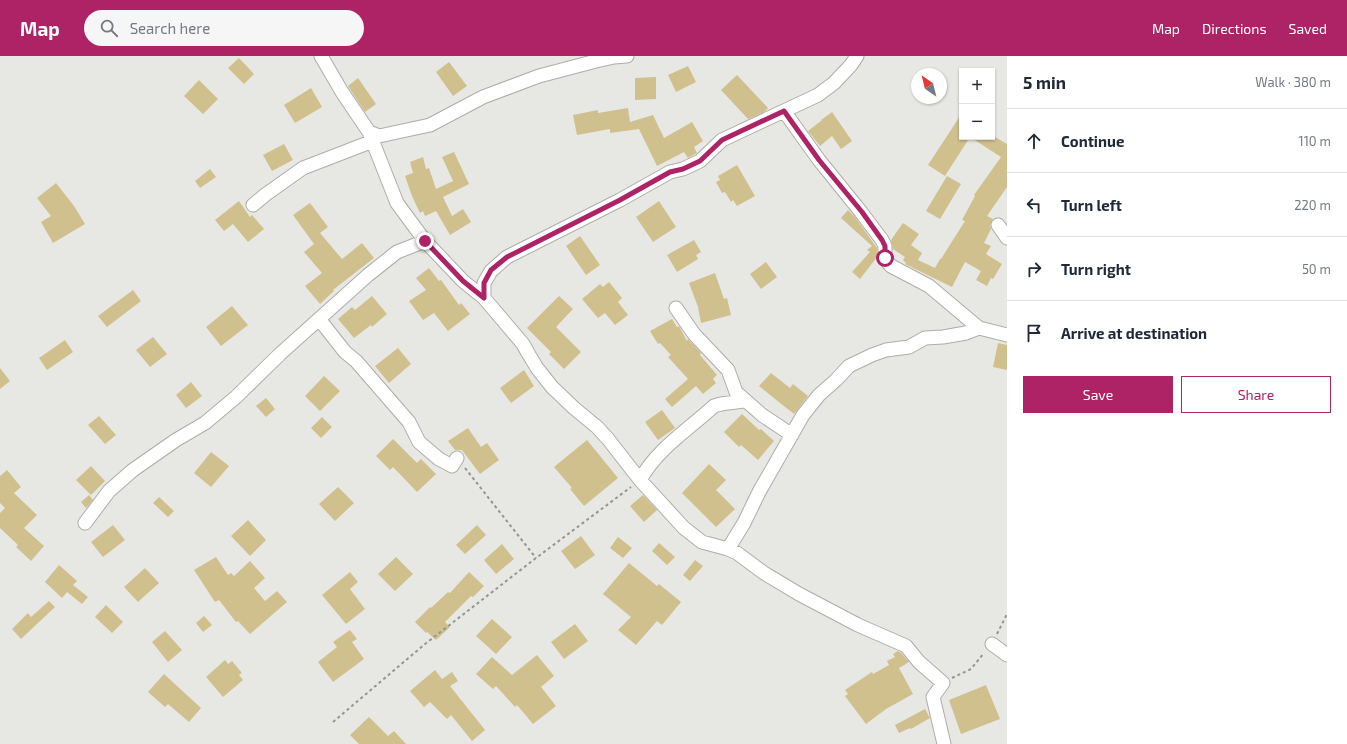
<!DOCTYPE html>
<meta charset="utf-8">
<style>
:root{--surface:#fff;--page:#f6f6f7;--text:#1f2937;--muted:#747a83;--line:#e0e1e3;--accent:#ad2365}
body{margin:0;font-family:"Exo 2",sans-serif;background:var(--page);color:var(--text)}
.controls{position:absolute;right:12px;top:12px;display:grid;overflow:hidden;border-radius:0px;box-shadow:0 1px 3px #0004}
.controls button{width:36px;height:36px;display:grid;place-items:center;padding:0;border:0;border-bottom:1px solid var(--line);background:var(--surface);color:var(--text);font:20px sans-serif}
.compass{position:absolute;left:911px;top:12px;width:36px;height:36px;border-radius:50%;background:var(--surface);box-shadow:0 1px 3px #0004;rotate:325deg}
.stop{position:absolute;width:12px;height:12px;margin:-9px;border:3px solid #ad2365;border-radius:50%;background:#fff}
.stop.end{background:#ad2365;border-color:#fff;box-shadow:0 1px 4px #0008}
.list{margin:0;padding:0;list-style:none}
h2{display:flex;justify-content:space-between;align-items:center;height:52px;margin:0;padding:0 16px;font-size:17px}
h2 small{font-size:13px;font-weight:400;color:var(--muted)}
.list li{display:grid;grid-template-columns:26px 1fr auto;gap:12px;align-items:center;box-sizing:border-box;height:64px;padding:0 16px;border-top:1px solid var(--line)}
.list b{display:block;font-size:15px;white-space:nowrap}
.list em{font-size:13px;font-style:normal;color:var(--muted)}
.actions{display:flex;gap:8px;padding:12px 16px}
.actions a{flex:1;padding:9px 0;border:1px solid var(--accent);border-radius:0px;text-align:center;font-size:14px;color:var(--accent)}
.actions .main{background:var(--accent);color:#fff}
.icon{flex:none;width:22px;height:22px;fill:none;stroke:currentColor;stroke-width:2;stroke-linecap:round;stroke-linejoin:round}
.map{position:relative;flex:none;width:1007px;height:688px;overflow:hidden}
header{display:flex;align-items:center;gap:24px;box-sizing:border-box;height:56px;padding:0 20px;background:var(--accent);color:#fff}
header strong{font-size:19px}
nav{display:flex;gap:22px;margin-inline-start:auto;font-size:14px}
.search{width:280px;height:36px;background:var(--page);display:flex;align-items:center;gap:10px;box-sizing:border-box;padding:0 14px;border-radius:22px;color:var(--muted);font-size:15px}
main{display:flex}
aside{flex:1;background:var(--surface)}
.map>svg:first-child{display:block}
.building{fill:#d0c08e}
.lines{fill:none;stroke-linecap:round;stroke-linejoin:round}
.minor-casing{stroke:#adaeaa;stroke-width:15}
.path{stroke:#949591;stroke-width:2;stroke-dasharray:3 3;stroke-linecap:butt}
.minor{stroke:#fff;stroke-width:13}
.route{stroke:#ad2365;stroke-width:5}
</style>
<header>
<strong>Map</strong>
<div class="search"><svg class="icon" aria-label="search" viewBox="0 0 24 24"><circle cx="10" cy="10" r="6"/><path d="M15 15l6 6"/></svg>Search here</div>
<nav><a>Map</a><a>Directions</a><a>Saved</a></nav>
</header>
<main>
<div class="map">
<svg width="1007" height="688" viewBox="0 0 1007 688">
<rect width="100%" height="100%" fill="#e7e8e3"/>
<path class="building" d="M239,2L254,18L244,28L228,12Z
M449,6L467,30L453,40L436,16Z
M688,10L696,26L676,36L668,19Z
M737,19L768,52L764,56L748,63L721,34Z
M656,21V43L635,44V22Z
M358,22L376,48L365,56L348,30Z
M199,24L218,43L203,58L184,40Z
M311,32L322,51L295,67L284,49Z
M628,52L630,66L653,59L664,82L692,66L703,85L694,91L697,97L688,102L684,96L657,110L639,73L610,77V73L577,79L573,59L598,54V57Z
M832,56L852,85L841,93L832,80L820,90L808,75L822,64H821Z
M962,57V81H995L1007,88V131L987,160L993,163L990,169L991,173L984,187L991,190L986,198L1002,208L993,223L991,222L987,230L976,224L981,215L965,206L952,231L905,208L906,207L903,204L905,201L893,193L891,184L903,167L919,178L911,189L922,197L918,204L935,212L940,203H941L965,165L962,164L975,140L974,139L1001,101L970,81L945,120L928,109Z
M284,88L293,104L272,115L263,99Z
M454,96L469,128L443,141L452,160L463,153L471,166L450,179L436,155L425,160L423,155L420,157L412,140L405,120L413,117L410,106L423,101L426,113L429,112L436,133L453,125L442,101Z
M737,109L755,140L737,150L733,144L731,146L725,136L722,137L716,126L720,124L718,120Z
M210,113L216,121L200,132L195,125Z
M947,120L961,128L940,163L926,155Z
M56,127L74,150L85,168L53,187L41,166L51,160L37,142Z
M239,145L250,161L252,159L264,173L248,186L233,168L224,175L215,164Z
M659,145L676,171L653,186L636,161Z
M310,147L328,171L320,177L342,203L362,187L374,202L333,234L334,235L320,248L305,230L322,217L304,196L314,188L293,159Z
M848,154L855,161L877,192V201L860,223L852,216L870,196L867,194L872,190L841,162Z
M580,180L600,209L586,219L566,190Z
M694,184L701,196L696,199L698,203L677,216L667,199Z
M766,206L777,221L761,233L750,218Z
M429,212L439,225L441,224L459,249L461,247L470,258L448,275L434,257L423,264L409,245L426,234L416,222Z
M715,217L724,243L727,242L731,259L701,267L698,251L689,227Z
M609,226L622,242L618,246L628,259L615,269L605,257L598,262L582,243L600,228L603,231Z
M133,234L141,245L107,271L98,260Z
M372,240L387,258L372,271L371,269L354,282L338,263L352,251L355,254Z
M559,240L573,253L556,271L581,296L564,313L549,298L551,296L527,272Z
M232,250L248,269L221,290L206,271Z
M672,263L677,271L679,270L687,285L688,283L701,297L700,299L717,319L713,323L716,327L703,338L696,330L672,351L665,343L688,323L668,301L671,299L660,287L658,288L650,275Z
M153,281L167,298L150,311L136,294Z
M65,284L73,296L47,314L39,302Z
M998,287L1007,289V314L993,311Z
M398,292L411,308L389,327L375,310Z
M0,312L10,325L0,333Z
M524,314L534,330L511,347L500,332Z
M771,317L790,332L793,328L808,340L794,358L759,330Z
M324,320L340,335L320,355L305,340Z
M191,326L202,340L186,352L176,339Z
M266,342L275,353L266,361L256,350Z
M662,354L675,372L658,384L645,366Z
M742,358L759,374L761,373L774,385L758,404L741,389L739,391L724,376Z
M99,360L116,379L105,388L88,369Z
M322,361L332,371L321,382L311,372Z
M468,372L481,391L487,387L499,404L480,418L462,394H455L448,385Z
M393,383L417,407L421,403L436,418L417,436L393,411L390,414L376,400Z
M587,384L618,422L584,450L570,433L572,432L554,411Z
M211,396L229,410L211,431L194,417Z
M709,408L726,424L716,434L735,453L716,471L682,437Z
M91,410L105,425L91,439L76,424Z
M7,414L21,431L14,437L37,459L24,472L44,490L31,505L16,491L18,489L0,472V457L5,452L0,447V420Z
M338,431L354,447L335,465L319,448Z
M89,439L93,444L86,452L81,446Z
M643,439L657,454L644,466L630,450Z
M159,441L174,455L168,461L153,447Z
M248,464L266,484L250,500L231,480Z
M113,469L125,484L103,501L91,486Z
M477,469L486,479L465,498L456,489Z
M581,480L595,499L575,513L561,495Z
M618,481L632,492L623,502L610,492Z
M659,487L675,501L667,509L652,495Z
M502,488L514,503L496,518L484,504Z
M216,501L228,519L231,517L234,520L250,505L265,522L254,532L265,545L277,535L287,546L250,578L238,565L236,566L219,544L215,546L194,514Z
M396,501L413,518L395,535L378,518Z
M695,504L703,510L690,525L683,519Z
M629,507L657,530L659,528L681,546L662,569L657,565L636,589L618,574L631,561L603,538Z
M59,509L77,525L73,529L88,541L82,548L67,536L62,542L45,526Z
M145,512L159,527L138,546L124,531Z
M350,516L358,526L350,533L365,553L346,568L322,539Z
M469,516L484,530L473,541L471,540L445,566L450,571L436,584L427,576L426,577L415,566L430,551L431,552L448,536L450,537Z
M49,545L55,551L21,583L12,573L28,557L31,561Z
M106,549L123,566L112,577L95,561Z
M204,560L212,569L203,576L196,567Z
M492,563L512,581L496,598L476,580Z
M575,568L588,585L564,603L551,586Z
M350,574L357,583L352,586L364,603L333,626L318,606L337,591L333,586Z
M165,575L182,594L168,606L152,586Z
M898,595L901,597L909,606L899,612L913,638L886,653L866,668L845,640L848,638L845,634L872,616L873,618L889,609L887,605L895,601L893,598Z
M537,599L554,620L541,631L556,650L533,668L517,649L515,651L496,630L493,633L476,618L492,601L512,619Z
M225,604L228,608L232,605L242,617L239,619L243,624L223,641L206,621Z
M435,614L442,623L452,616L458,625L450,630L485,674L472,685L451,659L447,663L430,646L424,651L410,635Z
M164,618L201,652L189,666L168,648L165,651L148,636Z
M986,629L1000,663L961,678L949,644Z
M925,653L930,662L911,673L910,672L899,677L895,669Z
M369,661L388,680L394,675L406,688H359L350,679Z"/>
<g class="lines">
<g class="minor-casing">
<path id="minor" d="M321,0L342,36L369,76L379,80L430,69L483,41L539,20L596,5L614,1L627,0
M857,0L851,9L834,27L818,39L722,84L700,105L683,113L670,116L620,144L507,201L491,215L484,227V242L523,288L528,297L537,312L552,331L574,352L597,371L608,383L640,424L684,472L702,486L728,493L737,497L764,517L799,538L858,569L906,590L919,606L943,627L933,641L944,688
M784,55L819,104L861,156L882,184L885,190V203L891,210L929,230L979,272L1007,279
M369,76L397,147L425,185L463,225L484,242
M253,149L265,139L303,112L373,85
M998,169L1007,182
M676,252L694,278L728,314L736,336L762,359L792,379
M319,263L345,296L356,305L409,366L419,386L439,403L452,410L457,402
M640,424C657,393 688,374 714,350C724,346 734,347 744,345
M85,467L109,435L133,414L176,384L205,367L236,341L280,298L368,219L397,196L425,185
M728,493L744,467L759,436L803,359L819,339L836,324L849,310L872,299L886,294L909,291L925,282L943,281L966,277L979,272
M992,588L1007,599"/>
</g>
<path class="path" d="M465,412L536,502
M997,578L1007,558
M952,622L971,613L984,597
M333,666L425,588L536,502L631,431"/>
<use href="#minor" class="minor"/>
</g>
<g class="lines">
<path class="route" d="M425,185L463,225L484,242V227L491,214L507,201L620,144L670,116L683,113L700,105L722,84L784,55L819,104L862,156L882,184L885,190V202"/>
</g>
</svg>
<div class="controls">
<button>+</button>
<button>−</button>
</div>
<svg class="compass" viewBox="-18 -18 36 36"><path d="M0-13l5 13h-10z" fill="#e53935"/><path d="M0 13l5-13h-10z" fill="#747a83"/></svg>
<div class="stop" style="left:885px;top:202px"></div>
<div class="stop end" style="left:425px;top:185px"></div>
</div>
<aside>
<h2>5 min<small>Walk · 380 m</small></h2>
<ul class="list">
<li><svg class="icon" aria-label="ahead" viewBox="0 0 24 24"><path d="M12 20V5M6 11l6-6 6 6"/></svg><div><b>Continue</b></div><em>110 m</em></li>
<li><svg class="icon" aria-label="left" viewBox="0 0 24 24"><path d="M17 20v-9H6M10 6l-5 5 5 5"/></svg><div><b>Turn left</b></div><em>220 m</em></li>
<li><svg class="icon" aria-label="right" viewBox="0 0 24 24"><path d="M7 20v-9h11M14 6l5 5-5 5"/></svg><div><b>Turn right</b></div><em>50 m</em></li>
<li><svg class="icon" aria-label="arrive" viewBox="0 0 24 24"><path d="M6 21V4h12l-3 4 3 4H6"/></svg><div><b>Arrive at destination</b></div></li>
</ul>
<div class="actions"><a class="main">Save</a><a>Share</a></div>
</aside>
</main>
